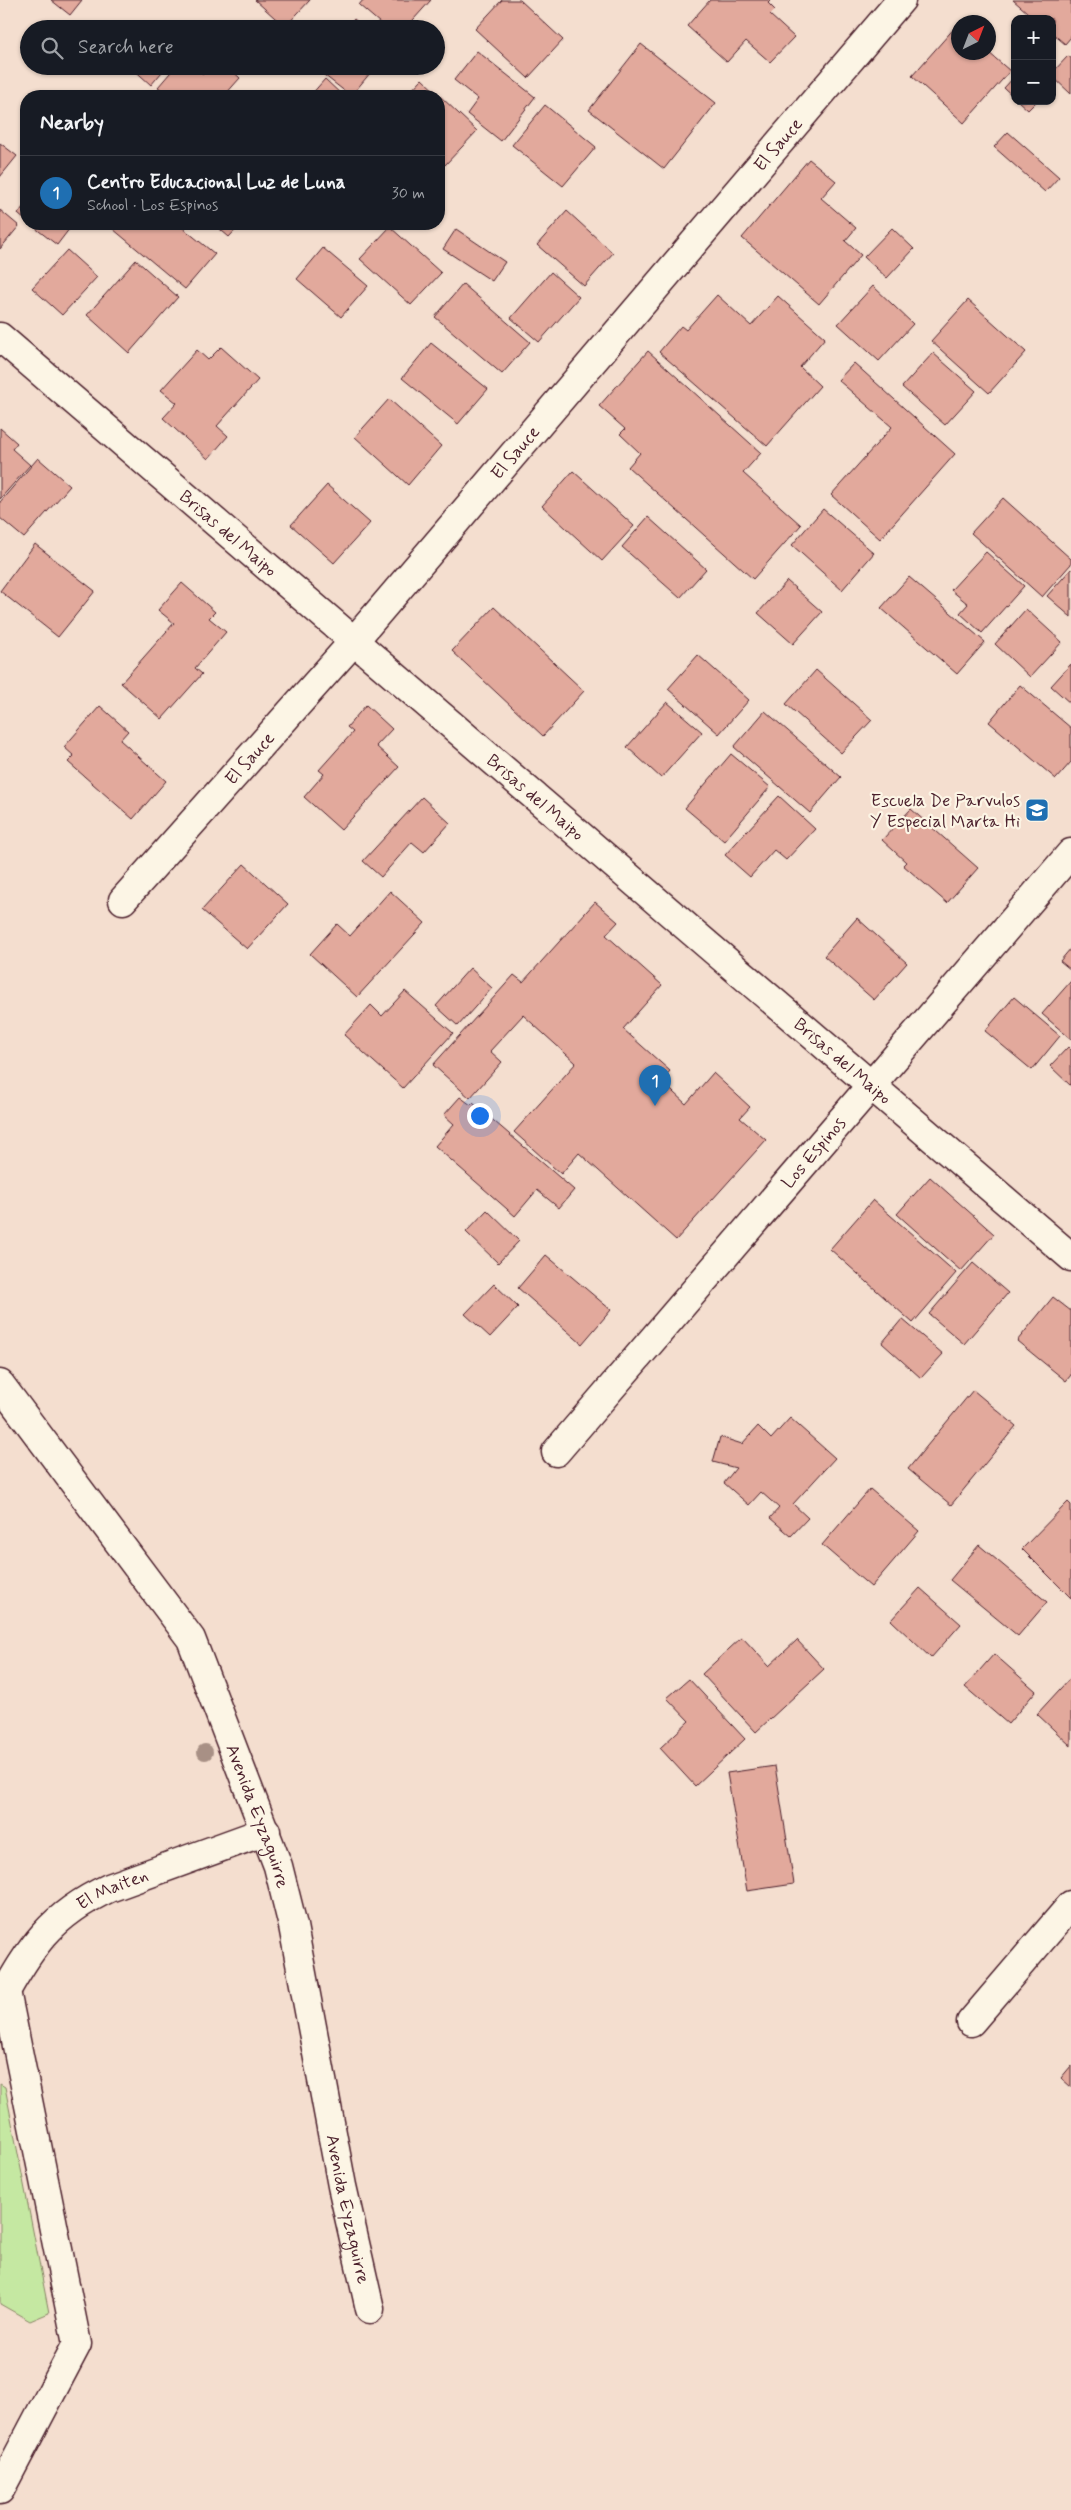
<!DOCTYPE html>
<meta charset="utf-8">
<style>
:root{--surface:#171b24;--page:#20242c;--text:#f1f3f6;--muted:#9ea1a6;--line:#363941;--accent:#1f6fb2}
body{margin:0;font-family:Mynerve,sans-serif;background:var(--page);color:var(--text)}
.controls{position:absolute;right:15px;top:15px;display:grid;overflow:hidden;border-radius:10px;box-shadow:0 1px 4px #0004}
.controls button{width:45px;height:45px;display:grid;place-items:center;padding:0;border:0;border-bottom:1px solid var(--line);background:var(--surface);color:var(--text);font:25px sans-serif}
.compass{position:absolute;left:951px;top:15px;width:45px;height:45px;border-radius:50%;background:var(--surface);box-shadow:0 1px 4px #0004;rotate:42deg}
.you{position:absolute;left:479px;top:1115px;width:18px;height:18px;margin:-12px;border:4px solid #fff;border-radius:50%;background:#1a73e8;box-shadow:0 0 0 8px #1a73e833}
.badge{display:grid;place-items:center;width:32px;height:32px;border-radius:50%;background:var(--accent);color:#fff;font-size:16px;font-weight:700}
.pin{position:absolute;translate:-50% -41px;filter:drop-shadow(0 1px 2px #0008)}
.pin::after{content:'';position:absolute;top:26px;width:18px;height:15px;background:inherit;clip-path:polygon(0 0,100% 0,50% 100%)}
.list{margin:0;padding:0;list-style:none}
h2{display:flex;justify-content:space-between;align-items:center;height:65px;margin:0;padding:0 20px;font-size:21px}
h2 small{font-size:16px;font-weight:400;color:var(--muted)}
.list li{display:grid;grid-template-columns:32px 1fr auto;gap:15px;align-items:center;box-sizing:border-box;height:75px;padding:0 20px;border-top:1px solid var(--line)}
.list b{display:block;font-size:19px;white-space:nowrap}
.list p{margin:0;font-size:16px;white-space:nowrap;color:var(--muted)}
.list em{font-size:16px;font-style:normal;color:var(--muted)}
.icon{flex:none;width:28px;height:28px;fill:none;stroke:currentColor;stroke-width:2;stroke-linecap:round;stroke-linejoin:round}
.map{position:relative;flex:none;width:1071px;height:2510px;overflow:hidden}
.search{position:absolute;background:var(--surface);box-shadow:0 1px 4px #0004;left:20px;top:20px;width:425px;height:55px;display:flex;align-items:center;gap:12px;box-sizing:border-box;padding:0 18px;border-radius:28px;color:var(--muted);font-size:19px}
.panel{position:absolute;background:var(--surface);box-shadow:0 1px 4px #0004;left:20px;top:90px;width:425px;height:140px;border-radius:20px}
.map>svg:first-child{display:block}
.green{fill:#c5e8a2;stroke:#888466}
.building{fill:#e2a99c;stroke:#4a1f2b}
.lines{fill:none;stroke-linecap:round;stroke-linejoin:round}
.minor-casing{stroke:#4a1f2b;stroke-width:31}
.minor{stroke:#fcf5e5;stroke-width:28}
.tree{fill:#a89085}
.labels{text-anchor:middle;stroke-width:4.5;stroke-linejoin:round;paint-order:stroke}
.street-label{font-size:18px;fill:#4a1f2b;stroke:#fcf5e5}
.poi-label{font-size:18px;fill:#4a1f2b;stroke:#fcf5e5;text-anchor:end}
</style>
<div class="map">
<svg width="1071" height="2510" viewBox="0 0 1071 2510">
<rect width="100%" height="100%" fill="#f4decf"/>
<filter id="ink" filterUnits="userSpaceOnUse"><feTurbulence type="fractalNoise" baseFrequency=".02" numOctaves="2"/><feDisplacementMap in="SourceGraphic" scale="10" xChannelSelector="R" yChannelSelector="G"/><feConvolveMatrix kernelMatrix="1 2 1 2 8 2 1 2 1" color-interpolation-filters="sRGB"/></filter>
<g filter="url(#ink)">
<path class="green" d="M0,2084L5,2087L49,2313L30,2321L0,2304Z"/>
<path class="building" d="M51,0H82L70,15Z
M255,0H310L285,27Z
M363,0H431L405,29H387L359,5Z
M502,0H520L563,40L528,78L475,29Z
M710,0H771L768,3L775,10L770,15L794,37L770,62L746,41L727,62L687,26Z
M1013,0H1071V37L1065,44L1052,33V19H1035Z
M354,19L366,29H346Z
M957,25L958,52H988L1010,71L964,123L912,76Z
M641,44L716,103L664,169L589,110Z
M477,51L535,97L501,141L467,114L478,99L454,80Z
M1068,56L1071,58V94L1052,76V73Z
M130,66H167L151,85Z
M176,66H195L203,74L210,66H227L240,78L224,96H170L158,87Z
M317,66H376L351,96L315,68Z
M1015,76V98L1004,88Z
M325,79L343,96H310Z
M422,79L477,131L445,165L439,158V96H406Z
M1018,101H1037L1028,110Z
M545,105L596,147L563,186L512,145Z
M1008,132L1059,177L1045,192L994,147Z
M0,143L17,156L0,177Z
M809,159L836,181L821,198L856,228L845,241L861,255L819,304L742,238Z
M26,203V221L18,214Z
M0,210L19,226L0,249Z
M567,211L613,253L584,286L537,245Z
M30,224H73L57,245Z
M107,224H178L215,254L185,289Z
M214,224H241L229,237Z
M390,227L441,273L411,305L360,259Z
M892,228L914,249L887,278L864,257Z
M456,229L505,262L492,281L443,249Z
M323,248L368,286L341,317L297,279Z
M67,250L97,277L62,315L32,288Z
M136,260L178,297L129,353L87,315Z
M551,272L579,297L539,342L511,318Z
M463,284L530,342L502,374L435,317Z
M873,286L913,324L879,361L838,324Z
M717,295L751,326L778,296L825,338L800,367L820,386L767,446L659,352L681,326L686,330Z
M968,300L1026,352L989,393L931,341Z
M431,343L488,389L458,424L402,378Z
M221,347L258,380L217,426L228,436L208,459L163,418L177,403L161,390L197,350L208,360Z
M648,351L761,453L743,473L801,525L753,579L628,467L640,453L620,434L625,429L599,406Z
M933,353L976,391L945,425L902,387Z
M854,363L955,454L880,539L831,495L892,427L838,380Z
M389,399L441,446L408,485L355,437Z
M0,428L17,443L12,449L30,465L0,499Z
M38,458L70,486L24,538L0,518V502Z
M573,471L634,526L602,561L542,506Z
M327,485L370,523L334,563L291,525Z
M1003,498L1071,559V564L1042,597L971,533Z
M823,509L874,553L842,590L792,545Z
M648,517L706,569L680,598L622,547Z
M35,544L95,591L58,637L0,591Z
M986,552L1024,586L982,633L960,613L968,604L951,590Z
M1071,569V617L1047,596Z
M909,577L985,642L957,674L881,608Z
M787,581L822,612L793,644L758,613Z
M182,583L215,612L209,618L226,632L195,668L202,674L162,719L121,683L174,623L158,610Z
M494,607L584,691L543,736L452,651Z
M1026,609L1062,642L1030,677L995,644Z
M698,655L749,700L719,734L668,689Z
M1071,664V704L1051,686Z
M816,670L872,720L841,753L786,704Z
M1020,685L1071,728V762L1056,779L989,722Z
M667,702L702,732L661,778L627,747Z
M366,705L392,729L376,746L399,767L341,830L304,797L324,774L319,770L353,732L347,727Z
M100,706L128,731L120,740L166,781L133,819L68,762L74,756L64,747Z
M765,711L841,777L810,813L734,747Z
M731,754L770,787L724,841L685,808Z
M779,796L815,829L786,860L774,850L750,877L725,855Z
M422,797L450,823L424,852L412,842L381,877L363,861Z
M911,809L978,868L947,903L903,865L906,862L882,840Z
M244,864L288,904L247,949L202,910Z
M390,891L425,923L357,997L310,954L337,924L350,936Z
M595,902L618,922L606,935L662,985L623,1029L670,1071L661,1081L686,1104L713,1073L750,1107L740,1118L766,1140L676,1240L579,1153L561,1174L514,1132L576,1063L523,1015L490,1051L502,1062L470,1098L433,1065L514,975L523,982Z
M857,918L907,963L874,1000L824,956Z
M1071,948V970L1060,961Z
M470,968L492,988L458,1026L436,1006Z
M1071,981V1039L1042,1014Z
M405,991L453,1033L403,1088L344,1035L371,1005L382,1016Z
M1014,997L1060,1036L1032,1070L985,1031Z
M1068,1047L1071,1050V1086L1050,1066Z
M460,1097L471,1105L473,1103L574,1190L559,1208L537,1190L515,1216L435,1146L454,1124L444,1115Z
M930,1177L994,1234L961,1271L897,1214Z
M873,1200L956,1273L913,1323L830,1249Z
M487,1210L519,1241L498,1263L466,1232Z
M546,1255L611,1310L582,1344L518,1288Z
M973,1263L1008,1293L964,1344L929,1314Z
M494,1284L518,1307L490,1337L465,1314Z
M1053,1297L1071,1311V1375L1066,1381L1017,1341Z
M902,1319L943,1354L921,1378L882,1343Z
M973,1390L1016,1426L951,1505L908,1469Z
M790,1418L835,1458L793,1504L808,1518L791,1536L770,1518L779,1508L761,1492L749,1505L724,1483L736,1468L713,1462L720,1437L742,1444L758,1426L771,1439Z
M870,1489L919,1531L871,1587L822,1545Z
M1068,1502L1071,1505V1598L1022,1549Z
M979,1545L1047,1602L1018,1636L950,1580Z
M920,1588L961,1624L931,1658L891,1620Z
M742,1637L769,1666L797,1640L824,1669L756,1732L702,1674Z
M994,1654L1036,1691L1008,1724L965,1687Z
M1071,1677V1746L1037,1714Z
M689,1679L745,1739L695,1786L660,1748L689,1721L667,1698Z
M775,1766L794,1884L747,1891L727,1773Z
M1071,2066V2087L1061,2078Z"/>
<g class="lines">
<g class="minor-casing">
<g id="minor">
<path id="s1" d="M0,337L1071,1257"/>
<path id="s2" d="M123,900L354,641L901,0"/>
<path id="s3" d="M0,1384L191,1639L278,1866L293,1926L342,2186L370,2309"/>
<path id="s4" d="M556,1452L1071,853"/>
<path id="s5" d="M0,2002C30,1947 51,1915 109,1888L266,1831"/>
<path d="M971,2022L1071,1905"/>
<path d="M0,2490L77,2344L6,1991"/>
</g>
</g>
<use href="#minor" class="minor"/>
</g>
<circle class="tree" cx="205" cy="1752" r="8"/>
</g>
<defs>
<g id="school-square" transform="scale(1.25)"><rect x="-9" y="-9" width="18" height="18" rx="4" fill="#1f6fb2" stroke="#fcf5e5"/><path d="M0-5L7-2L0 1L-7-2ZM-4 1L0 2.5L4 1V4Q0 6-4 4Z" fill="#fff"/></g>
</defs>
<g fill-rule="evenodd">
<use href="#school-square" x="1037" y="810"/>
</g>
<g class="labels">
<g class="street-label">
<text dy="6" stroke="none"><textPath href="#s2" startOffset="1000">El Sauce</textPath></text>
<text dy="6" stroke="none"><textPath href="#s2" startOffset="595">El Sauce</textPath></text>
<text dy="6" stroke="none"><textPath href="#s1" startOffset="301">Brisas del Maipo</textPath></text>
<text dy="6" stroke="none"><textPath href="#s2" startOffset="190">El Sauce</textPath></text>
<text dy="6" stroke="none"><textPath href="#s1" startOffset="706">Brisas del Maipo</textPath></text>
<text dy="6" stroke="none"><textPath href="#s1" startOffset="1111">Brisas del Maipo</textPath></text>
<text dy="6" stroke="none"><textPath href="#s4" startOffset="395">Los Espinos</textPath></text>
<text dy="6" stroke="none"><textPath href="#s3" startOffset="508">Avenida Eyzaguirre</textPath></text>
<text dy="6" stroke="none"><textPath href="#s5" startOffset="164">El Maiten</textPath></text>
<text dy="6" stroke="none"><textPath href="#s3" startOffset="912">Avenida Eyzaguirre</textPath></text>
</g>
<g class="poi-label">
<text x="1020" y="806">Escuela De Parvulos<tspan x="1020" dy="21">Y Especial Marta Hi</tspan></text>
</g>
</g>
</svg>
<div class="controls">
<button>+</button>
<button>−</button>
</div>
<svg class="compass" viewBox="-18 -18 36 36"><path d="M0-13l5 13h-10z" fill="#e53935"/><path d="M0 13l5-13h-10z" fill="#9ea1a6"/></svg>
<div class="you"></div>
<div class="pin badge" style="left:655px;top:1106px">1</div>
<div class="search"><svg class="icon" aria-label="search" viewBox="0 0 24 24"><circle cx="10" cy="10" r="6"/><path d="M15 15l6 6"/></svg>Search here</div>
<section class="panel">
<h2>Nearby<small></small></h2>
<ul class="list">
<li><span class="badge">1</span><div><b>Centro Educacional Luz de Luna</b><p>School · Los Espinos</p></div><em>30 m</em></li>
</ul>
</section>
</div>
